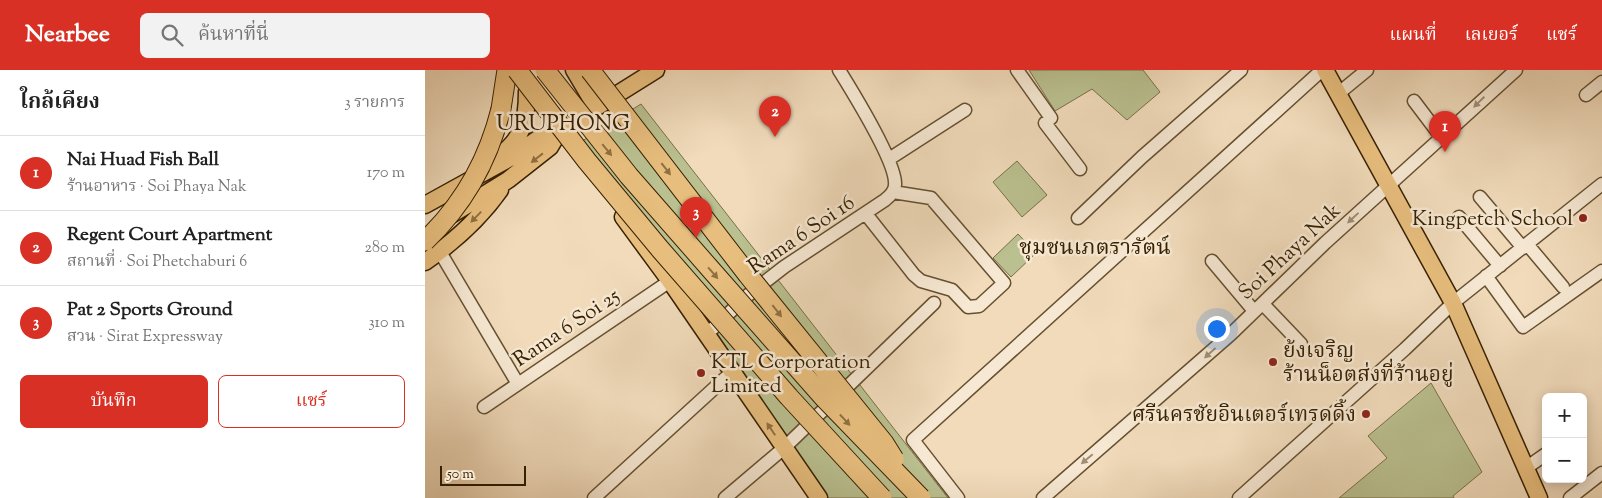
<!DOCTYPE html>
<html lang="th">
<meta charset="utf-8">
<style>
:root{--surface:#fff;--page:#f2f2f2;--text:#222;--muted:#767676;--line:#e0e0e0;--accent:#d93025}
body{margin:0;font-family:"Sorts Mill Goudy","Noto Serif Thai",serif;background:var(--page);color:var(--text)}
.controls{position:absolute;right:15px;bottom:15px;display:grid;overflow:hidden;border-radius:8px;box-shadow:0 2px 12px #0003}
.controls button{width:45px;height:45px;display:grid;place-items:center;padding:0;border:0;border-bottom:1px solid var(--line);background:var(--surface);color:var(--text);font:25px sans-serif}
.scale{position:absolute;left:15px;bottom:12px;width:86px;box-sizing:border-box;padding-left:5px;border:2px solid #372101;border-top:0;font-size:14px;line-height:18px;white-space:nowrap;color:#372101;-webkit-text-stroke:4px #f6e8d3;paint-order:stroke}
.you{position:absolute;left:791px;top:258px;width:18px;height:18px;margin:-12px;border:4px solid #fff;border-radius:50%;background:#1a73e8;box-shadow:0 0 0 8px #1a73e833}
.badge{display:grid;place-items:center;width:32px;height:32px;border-radius:50%;background:var(--accent);color:#fff;font-size:16px;font-weight:700}
.pin{position:absolute;translate:-50% -41px;filter:drop-shadow(0 1px 2px #0008)}
.pin::after{content:'';position:absolute;top:26px;width:18px;height:15px;background:inherit;clip-path:polygon(0 0,100% 0,50% 100%)}
.list{margin:0;padding:0;list-style:none}
h2{display:flex;justify-content:space-between;align-items:center;height:65px;margin:0;padding:0 20px;font-size:21px}
h2 small{font-size:16px;font-weight:400;color:var(--muted)}
.list li{display:grid;grid-template-columns:32px 1fr auto;gap:15px;align-items:center;box-sizing:border-box;height:75px;padding:0 20px;border-top:1px solid var(--line)}
.list b{display:block;font-size:19px;white-space:nowrap}
.list p{margin:0;font-size:16px;white-space:nowrap;color:var(--muted)}
.list em{font-size:16px;font-style:normal;color:var(--muted)}
.actions{display:flex;gap:10px;padding:15px 20px}
.actions a{flex:1;padding:11px 0;border:1px solid var(--accent);border-radius:8px;text-align:center;font-size:18px;color:var(--accent)}
.actions .main{background:var(--accent);color:#fff}
.icon{flex:none;width:28px;height:28px;fill:none;stroke:currentColor;stroke-width:2;stroke-linecap:round;stroke-linejoin:round}
.map{position:relative;flex:none;width:1177px;height:428px;overflow:hidden}
header{display:flex;align-items:center;gap:30px;box-sizing:border-box;height:70px;padding:0 25px;background:var(--accent);color:#fff}
header strong{font-size:24px}
nav{display:flex;gap:28px;margin-inline-start:auto;font-size:18px}
.search{width:350px;height:45px;background:var(--page);display:flex;align-items:center;gap:12px;box-sizing:border-box;padding:0 18px;border-radius:8px;color:var(--muted);font-size:19px}
main{display:flex}
aside{flex:1;background:var(--surface)}
.map>svg:first-child{display:block}
.green{fill:#bac090;stroke:#787048}
.lines{fill:none;stroke-linecap:round;stroke-linejoin:round}
.minor-casing{stroke:#665030;stroke-width:15}
.major-casing{stroke:#372101;stroke-width:19}
.highway-casing{stroke:#372101;stroke-width:21}
.minor{stroke:#f6e8d3;stroke-width:12}
.major{stroke:#e8be7e;stroke-width:16}
.highway{stroke:#e8be7e;stroke-width:19}
.highway-bridge-casing{stroke:#372101;stroke-width:21;stroke-linecap:butt}
.highway-bridge{stroke:#e8be7e;stroke-width:19}
.oneway{fill:#a08e74}
.oneway2{fill:#907040}
.poi-dot{fill:#8f2418;stroke:#f6e8d3;stroke-width:2}
.labels{text-anchor:middle;stroke-width:5;stroke-linejoin:round;paint-order:stroke}
.poi-label{font-size:21px;fill:#372101;stroke:#f6e8d3;text-anchor:end}
.street-label{font-size:21px;fill:#372101;stroke:#f6e8d3}
.neighbourhood-label{font-size:22px;fill:#372101;stroke:#f6e8d3}
</style>
<header>
<strong>Nearbee</strong>
<div class="search"><svg class="icon" aria-label="search" viewBox="0 0 24 24"><circle cx="10" cy="10" r="6"/><path d="M15 15l6 6"/></svg>ค้นหาที่นี่</div>
<nav><a>แผนที่</a><a>เลเยอร์</a><a>แชร์</a></nav>
</header>
<main>
<aside>
<h2>ใกล้เคียง<small>3 รายการ</small></h2>
<ul class="list">
<li><span class="badge">1</span><div><b>Nai Huad Fish Ball</b><p>ร้านอาหาร · Soi Phaya Nak</p></div><em>170 m</em></li>
<li><span class="badge">2</span><div><b>Regent Court Apartment</b><p>สถานที่ · Soi Phetchaburi 6</p></div><em>280 m</em></li>
<li><span class="badge">3</span><div><b>Pat 2 Sports Ground</b><p>สวน · Sirat Expressway</p></div><em>310 m</em></li>
</ul>
<div class="actions"><a class="main">บันทึก</a><a>แชร์</a></div>
</aside>
<div class="map">
<svg width="1177" height="428" viewBox="0 0 1177 428">
<rect width="100%" height="100%" fill="#f1dbbb"/>
<filter id="stains"><feTurbulence type="fractalNoise" baseFrequency=".004" numOctaves="4"/><feColorMatrix values="0 0 0 0 .2 0 0 0 0 .09 0 0 0 0 .02 0 0 0 .5 -.17"/></filter>
<radialGradient id="worn" r=".72"><stop offset=".6" stop-color="#630" stop-opacity="0"/><stop offset="1" stop-color="#630" stop-opacity=".3"/></radialGradient>
<path class="green" d="M604,0H718L735,22L702,50L667,19L630,41Z
M216,34L523,428H403L154,73Z
M592,91L622,125L597,147L568,112Z
M593,164L611,183L586,207L568,188Z
M1006,313L1057,402L1028,426L1029,428H914L962,388L943,366Z"/>
<g class="lines">
<g class="minor-casing">
<path id="minor" d="M592,0L626,48L620,53L655,99
M914,23L942,0
M1161,25L1177,12
M989,31L1017,68
M464,89L540,40
M1055,127L1098,178
M441,144L489,205L496,211L527,220L543,237L554,236L579,213L506,128L468,122
M1034,147L1075,196
M653,148L717,87L816,0
M1102,174L1138,217
M15,182L93,314
M787,191L829,241
M1061,206L1098,257L1177,201
M838,234L876,274
M282,264L322,226L359,197L460,130C465,126 470,121 470,115C472,93 427,21 414,0
M59,337L245,211
M1101,398L1121,384
M169,428L307,302
M300,428L359,378L509,233
M533,428L488,370L897,0
M618,428L806,264L900,173L1091,0
M814,428L980,279L1028,233L1177,114
M1145,428L1177,403"/>
</g>
<g class="major-casing">
<path id="major" d="M149,0L171,37
M900,0L1028,233L1114,428
M72,87C98,70 102,50 102,21
M0,135L87,87L117,66L135,60L231,0
M26,145L83,110L125,77L135,60
M198,147L245,211L394,428
M0,192C27,173 56,147 75,120"/>
</g>
<g class="highway-casing">
<path id="highway" d="M76,39L82,0"/>
</g>
<use href="#minor" class="minor"/>
<use href="#major" class="major"/>
<use href="#highway" class="highway"/>
<g class="highway-bridge-casing">
<path id="highway-bridge" d="M92,0L162,91L235,179L364,327L457,428
M120,0L204,106L288,202L400,329L496,428
M165,0L323,205L459,373L469,389
M0,171C39,134 63,91 76,39"/>
</g>
<use href="#highway-bridge" class="highway-bridge"/>
</g>
<defs><path id="oneway-solid" d="M-6-.8H1V-3.2L6.5 0L1 3.2V.8H-6Z" transform="scale(1.25)"/></defs>
<g class="oneway">
<use href="#oneway-solid" transform="translate(1054 32) rotate(136)"/>
<use href="#oneway-solid" transform="translate(928 148) rotate(137)"/>
<use href="#oneway-solid" transform="translate(785 283) rotate(138)"/>
<use href="#oneway-solid" transform="translate(662 389) rotate(140)"/>
</g>
<g class="oneway2">
<use href="#oneway-solid" transform="translate(182 80) rotate(51)"/>
<use href="#oneway-solid" transform="translate(112 88) rotate(142)"/>
<use href="#oneway-solid" transform="translate(241 99) rotate(52)"/>
<use href="#oneway-solid" transform="translate(51 147) rotate(134)"/>
<use href="#oneway-solid" transform="translate(288 203) rotate(49)"/>
<use href="#oneway-solid" transform="translate(352 241) rotate(52)"/>
<use href="#oneway-solid" transform="translate(420 350) rotate(47)"/>
<use href="#oneway-solid" transform="translate(346 359) rotate(-124)"/>
</g>
<g class="poi-dot">
<circle cx="1158" cy="148" r="5"/>
<circle cx="848" cy="292" r="5"/>
<circle cx="276" cy="303" r="5"/>
<circle cx="941" cy="344" r="5"/>
</g>
<g class="labels">
<g class="poi-label">
<text x="1148" y="155">Kingpetch School</text>
<text x="858" y="287" text-anchor="start">ย้งเจริญ<tspan x="858" dy="24">ร้านน็อตส่งที่ร้านอยู่</tspan></text>
<text x="286" y="298" text-anchor="start">KTL Corporation<tspan x="286" dy="24">Limited</tspan></text>
<text x="931" y="351">ศรีนครชัยอินเตอร์เทรดดิ้ง</text>
</g>
<g class="street-label">
<text transform="translate(376 164) rotate(-34)" y="7">Rama 6 Soi 16</text>
<text transform="translate(864 181) rotate(-43)" y="7">Soi Phaya Nak</text>
<text transform="translate(141 257) rotate(-34)" y="7">Rama 6 Soi 25</text>
</g>
<g class="neighbourhood-label">
<text x="138" y="60">URUPHONG</text>
<text x="670" y="184">ชุมชนเภตรารัตน์</text>
</g>
</g>
<rect width="100%" height="100%" filter="url(#stains)"/>
<rect width="100%" height="100%" fill="url(#worn)"/>
</svg>
<div class="controls">
<button>+</button>
<button>−</button>
</div>
<div class="scale">50 m</div>
<div class="you"></div>
<div class="pin badge" style="left:1020px;top:82px">1</div>
<div class="pin badge" style="left:350px;top:67px">2</div>
<div class="pin badge" style="left:271px;top:168px">3</div>
</div>
</main>
